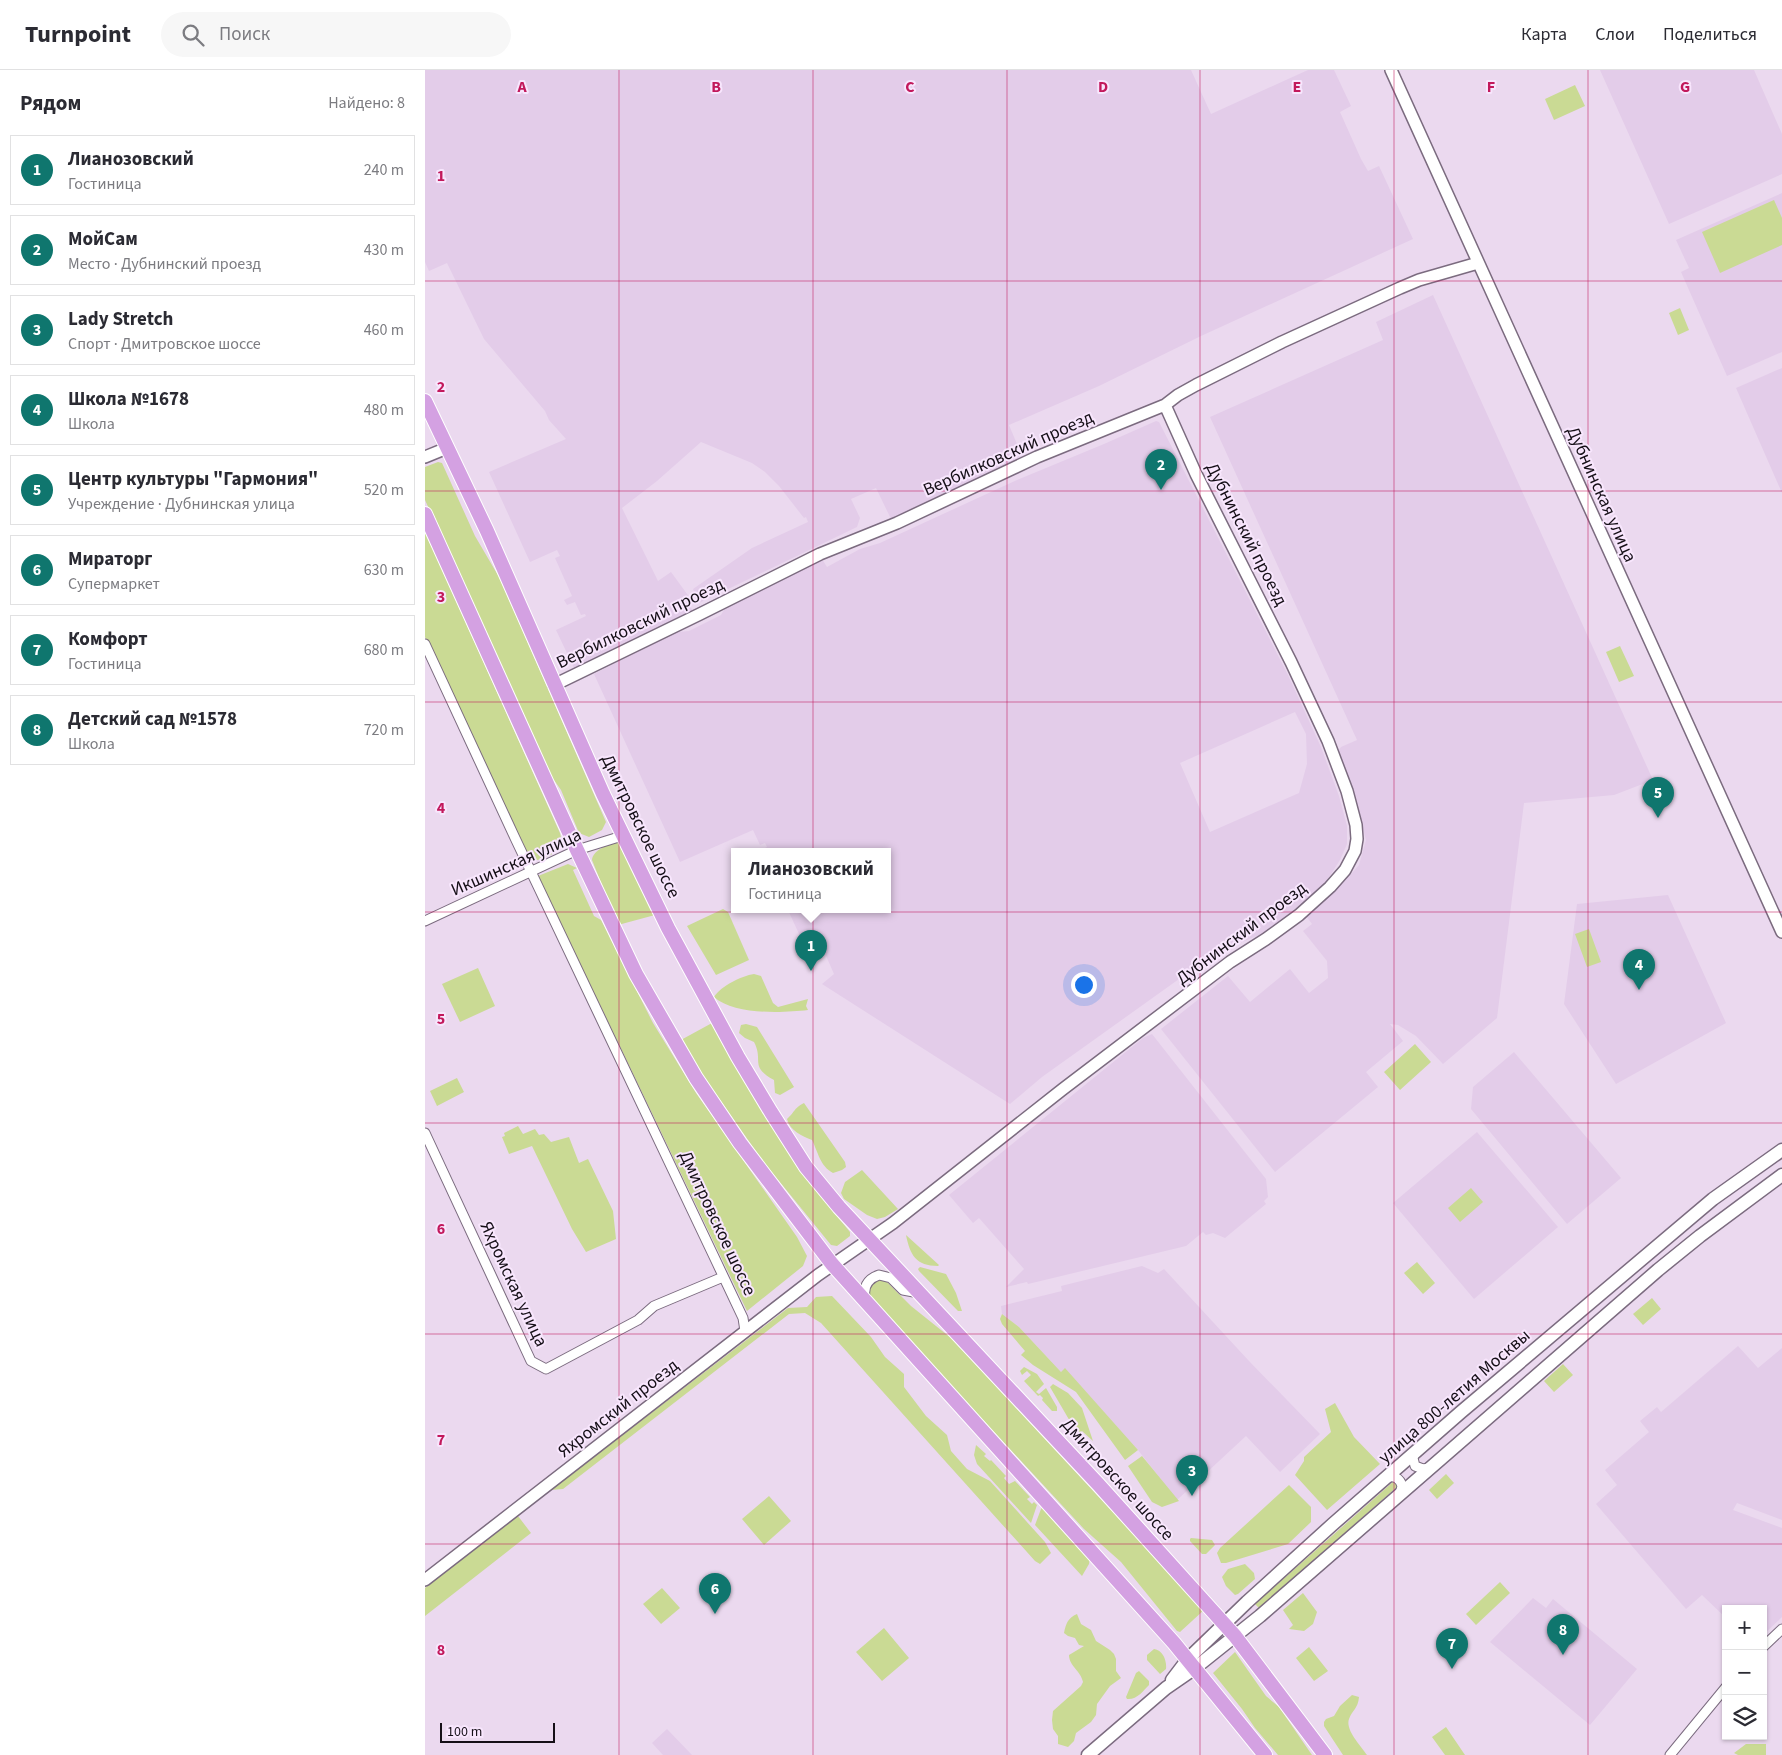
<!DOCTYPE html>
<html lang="ru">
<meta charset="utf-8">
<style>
:root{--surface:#fff;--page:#f7f7f7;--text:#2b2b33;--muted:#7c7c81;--line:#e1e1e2;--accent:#0f766e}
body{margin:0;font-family:"Source Sans 3",sans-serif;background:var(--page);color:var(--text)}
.controls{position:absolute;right:15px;bottom:15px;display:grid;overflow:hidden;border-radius:0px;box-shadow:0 1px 4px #0004}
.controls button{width:45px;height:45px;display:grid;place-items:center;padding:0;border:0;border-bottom:1px solid var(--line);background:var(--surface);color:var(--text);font:25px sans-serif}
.scale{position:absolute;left:15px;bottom:12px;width:115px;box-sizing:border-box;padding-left:5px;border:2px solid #150f17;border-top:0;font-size:14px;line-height:18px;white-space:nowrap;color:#150f17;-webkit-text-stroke:4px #f8e6fd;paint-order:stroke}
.you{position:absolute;left:658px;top:914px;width:18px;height:18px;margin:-12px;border:4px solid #fff;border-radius:50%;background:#1a73e8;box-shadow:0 0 0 8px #1a73e833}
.badge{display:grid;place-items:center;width:32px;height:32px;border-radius:50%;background:var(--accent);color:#fff;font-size:16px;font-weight:700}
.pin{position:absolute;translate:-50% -41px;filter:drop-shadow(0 1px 2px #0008)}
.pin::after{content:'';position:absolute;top:26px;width:18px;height:15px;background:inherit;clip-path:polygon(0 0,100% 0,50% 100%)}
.popup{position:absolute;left:306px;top:778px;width:160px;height:65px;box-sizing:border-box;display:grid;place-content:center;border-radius:0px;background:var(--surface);filter:drop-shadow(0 1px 4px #0005);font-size:16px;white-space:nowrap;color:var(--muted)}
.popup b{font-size:19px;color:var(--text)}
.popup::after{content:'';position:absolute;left:50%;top:100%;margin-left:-10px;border:10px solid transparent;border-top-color:var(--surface)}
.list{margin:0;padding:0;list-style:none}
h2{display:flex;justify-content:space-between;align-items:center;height:65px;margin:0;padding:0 20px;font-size:21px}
h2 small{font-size:16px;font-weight:400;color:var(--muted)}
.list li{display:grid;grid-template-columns:32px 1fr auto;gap:15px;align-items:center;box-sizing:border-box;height:70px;margin:0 10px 10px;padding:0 10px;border:1px solid var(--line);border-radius:0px}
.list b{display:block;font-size:19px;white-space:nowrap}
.list p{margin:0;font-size:16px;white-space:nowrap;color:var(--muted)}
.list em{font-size:16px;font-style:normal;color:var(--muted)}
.icon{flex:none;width:28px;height:28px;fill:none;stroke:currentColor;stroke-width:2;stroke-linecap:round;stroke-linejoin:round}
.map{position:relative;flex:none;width:1357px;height:1685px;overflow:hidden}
header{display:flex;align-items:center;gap:30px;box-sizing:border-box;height:70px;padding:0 25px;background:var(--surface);border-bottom:1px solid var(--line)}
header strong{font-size:24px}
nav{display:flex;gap:28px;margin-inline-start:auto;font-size:18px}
.search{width:350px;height:45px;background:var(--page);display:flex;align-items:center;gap:12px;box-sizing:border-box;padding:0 18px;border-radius:28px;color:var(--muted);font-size:19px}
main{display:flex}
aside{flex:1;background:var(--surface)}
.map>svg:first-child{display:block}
.built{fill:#e3cce9;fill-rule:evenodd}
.green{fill:#cada94}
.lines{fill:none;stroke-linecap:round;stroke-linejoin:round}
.minor-casing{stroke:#7b6b7f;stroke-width:11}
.tertiary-casing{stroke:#7b6b7f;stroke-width:14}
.secondary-casing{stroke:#7b6b7f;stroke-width:15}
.primary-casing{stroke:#fff;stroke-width:16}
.minor{stroke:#fff;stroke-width:9}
.tertiary{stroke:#fff;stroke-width:11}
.secondary{stroke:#fff;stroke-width:12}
.primary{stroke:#d4a1e2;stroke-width:14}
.grid{fill:none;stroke:#c2185b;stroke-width:1;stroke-opacity:0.55}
.labels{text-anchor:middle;stroke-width:4;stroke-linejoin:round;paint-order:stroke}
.street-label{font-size:18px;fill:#150f17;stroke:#f8e6fd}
.grid-label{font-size:16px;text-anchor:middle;font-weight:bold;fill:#c2185b;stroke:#f8e6fd;stroke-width:4;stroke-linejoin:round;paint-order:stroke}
</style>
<header>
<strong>Turnpoint</strong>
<div class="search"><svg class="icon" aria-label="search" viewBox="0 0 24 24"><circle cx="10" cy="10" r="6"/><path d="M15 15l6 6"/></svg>Поиск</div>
<nav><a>Карта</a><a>Слои</a><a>Поделиться</a></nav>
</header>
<main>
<aside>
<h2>Рядом<small>Найдено: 8</small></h2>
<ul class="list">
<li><span class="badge">1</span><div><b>Лианозовский</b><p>Гостиница</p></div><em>240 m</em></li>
<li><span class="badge">2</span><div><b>МойСам</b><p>Место · Дубнинский проезд</p></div><em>430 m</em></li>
<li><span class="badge">3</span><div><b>Lady Stretch</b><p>Спорт · Дмитровское шоссе</p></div><em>460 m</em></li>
<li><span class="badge">4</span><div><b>Школа №1678</b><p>Школа</p></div><em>480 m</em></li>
<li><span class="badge">5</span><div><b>Центр культуры &quot;Гармония&quot;</b><p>Учреждение · Дубнинская улица</p></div><em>520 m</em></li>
<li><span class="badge">6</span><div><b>Мираторг</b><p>Супермаркет</p></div><em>630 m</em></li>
<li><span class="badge">7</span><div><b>Комфорт</b><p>Гостиница</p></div><em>680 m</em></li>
<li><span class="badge">8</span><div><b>Детский сад №1578</b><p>Школа</p></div><em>720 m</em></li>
</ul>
</aside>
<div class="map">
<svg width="1357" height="1685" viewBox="0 0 1357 1685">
<rect width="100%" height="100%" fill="#ebd9ef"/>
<path class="built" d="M0,0H766L786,44L883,0H909L926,36L915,42L936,89L943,101L954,96L988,169L776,266L674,316L584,355L597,386L466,449L451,418L426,429L435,448L432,457L274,533L268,519L327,478L383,452L381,447L379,448L354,416L340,402L327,393L276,372L232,411L197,438L233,511L246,502L265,528V536L269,543L150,600L131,560L161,546L160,544L156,545L150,532L142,535L139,530L147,526L130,488L135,486L132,480L105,492L64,402L141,369L124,350L120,341L59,269L22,193L4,201L0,192Z
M1175,0H1329L1357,64V104L1244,154Z
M1357,123V282L1302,306L1256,202L1264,198L1251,170Z
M1008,225L1228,710L1189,725L1099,733L1072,948L1018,994L991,966L973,955L965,954L978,971L941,1002L953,1017L850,1102L736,959L803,906L825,932L865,899L884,923L903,908L902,891L878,861L887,854L881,846L919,812L934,795L941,770L929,724L912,682L916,677L932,670L785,347L958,270L951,252Z
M1357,298V423L1311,318Z
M731,351L734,352L863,605L896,677L914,726L922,756V774L915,790L899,815L863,847L834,865L789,884L617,1007L585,1034L397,914L409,904L391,863L382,867L386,877L381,879L363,840H462V782H332L342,777L340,773L335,775L328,760L255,792L169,604L252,562L264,561L296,545L300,538L397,489L402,497L435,479L455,473L592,410L679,374ZM870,642L881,664L882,694L874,723L785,762L755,693Z
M1243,825L1301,953L1191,1014L1139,934L1152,834Z
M727,964L841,1109L843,1127L839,1131L841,1134L800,1168L788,1163L781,1165L778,1162L761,1176L603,1214L602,1212L581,1217L599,1199L554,1148L548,1153L524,1125L718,968Z
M1089,982L1196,1108L1142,1154L1046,1039L1048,1017Z
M1052,1062L1133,1157L1049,1229L968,1133Z
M717,1196L733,1203L739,1199L824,1291L895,1364L855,1402L821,1366L752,1430L713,1380L640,1299L636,1302L594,1257L577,1244L576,1236L637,1221L636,1216Z
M1313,1276L1333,1298L1357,1278V1450L1312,1433L1308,1440L1357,1458V1547L1338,1565V1539H1301V1548L1277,1525L1261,1539L1171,1434L1192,1415L1180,1400L1224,1362L1215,1351L1232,1337L1236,1342Z
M1108,1528L1121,1538L1128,1529L1212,1599L1165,1655L1065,1572Z
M242,1659L267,1685H238L227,1673Z"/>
<path class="green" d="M1150,15L1160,36L1129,50L1120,29Z
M1349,130L1357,148V175L1295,203L1277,162Z
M1255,238L1264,260L1253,265L1244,243Z
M13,392L17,393L50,466L74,507L181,752L177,760L164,767L154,763L136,720L124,703L0,430V397Z
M0,462L135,763C136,767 137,772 136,776C132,784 114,791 106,791L105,788L0,567Z
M1195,576L1209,606L1194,612L1181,582Z
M192,772L194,774L230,845L193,855L167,790C168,780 182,775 192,772Z
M143,794L152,798L148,800L169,846L176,850L228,953L271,1023L372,1167L382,1186L378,1196L322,1241L113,806Z
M298,839L303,842L324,890L291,905L262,856Z
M1164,859L1176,892L1162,897L1150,864Z
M53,898L70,936L35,952L17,914Z
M329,904L336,906L348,933L353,937L383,929L381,936L383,940C357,943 309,945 289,927C296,916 316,906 329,904Z
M287,953L303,982L374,1100L425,1162V1166L412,1176L406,1175L337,1090L254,971Z
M321,954L332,957L369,1017L355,1025L350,1023L349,1010C324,996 339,991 329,972L320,968L314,963L316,955Z
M990,974L1006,992L975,1020L959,1002Z
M32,1008L39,1022L12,1036L5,1021Z
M379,1033L420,1092L421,1097L417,1100L408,1103C395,1096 393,1082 387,1070C377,1066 365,1061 362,1049C370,1042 368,1039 379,1033Z
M93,1056L98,1064L110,1059L114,1065L119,1064L126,1072L144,1067L154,1093L163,1089L188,1141L191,1169L161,1182L147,1159L107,1076L84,1084L77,1067L80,1066L79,1063Z
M437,1100L473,1139L460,1147L452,1149L442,1145L419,1129L416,1123L420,1112Z
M1046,1118L1058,1132L1035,1152L1023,1138Z
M481,1165L514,1195L513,1196C491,1196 485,1185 481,1165Z
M992,1192L1010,1213L998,1224L979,1203Z
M495,1197L521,1204L531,1223L537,1241H533L494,1201L493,1199Z
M455,1210L461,1211L486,1236L526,1268L779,1540L755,1562L752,1561L696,1492L659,1459L446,1229C442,1220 446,1213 455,1210Z
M407,1226L446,1267L460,1287L479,1304V1317L501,1346L522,1365L526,1381L542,1399L565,1411L620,1472L626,1483L615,1494L610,1491L396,1253L380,1243L364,1244L138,1419L126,1420L363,1238L382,1237L391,1227Z
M1227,1228L1236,1239L1218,1255L1208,1244Z
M577,1244L594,1257L636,1302L640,1298L713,1380L700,1390L651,1322L608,1295L596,1285L600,1281L577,1254L575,1249Z
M1138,1294L1148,1305L1129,1322L1119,1311Z
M599,1297L612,1304L619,1314L611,1322L614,1324L621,1318L632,1337V1341H627L617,1330L618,1328L615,1325L613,1326L599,1311L606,1305L602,1301L597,1305L595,1301Z
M628,1314L643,1323L657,1338L668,1371L657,1361L653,1365L625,1317Z
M910,1333L929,1367L955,1394L902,1440L870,1405L879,1391V1387L906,1362L900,1339Z
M551,1375L561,1384L559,1386L565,1391L566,1390L581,1406L579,1408L584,1414L590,1411L605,1427L602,1429L607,1434L609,1432L612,1435L606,1453L552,1394L549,1385Z
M717,1386L754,1431L737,1437L727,1432L703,1396Z
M1021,1404L1029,1413L1012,1429L1004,1420Z
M969,1411L973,1416L931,1453L912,1473L836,1540L830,1534Z
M864,1415L886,1437V1452L863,1474L801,1493H796L792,1483L795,1478Z
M344,1426L366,1451L339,1475L317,1449Z
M619,1434L665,1488L664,1494L657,1506L610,1455L616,1439Z
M93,1446L106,1463L0,1546V1518Z
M766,1468L787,1470L790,1475L781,1484H777L765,1471V1469Z
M820,1494L829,1503L830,1509L813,1524L810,1525L801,1516L797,1507L803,1499Z
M1075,1512L1085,1523L1051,1555L1041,1544Z
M237,1518L255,1538L236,1554L218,1534Z
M878,1523L892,1542L888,1554L879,1561L864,1559L868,1555L858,1540Z
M652,1544L656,1554L666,1560L671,1571L685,1580L689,1584L691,1589V1601L696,1608L685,1616L672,1634L671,1645L666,1652L651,1663L649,1671L643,1677L633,1674V1666L628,1659L627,1650L628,1641L656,1616L658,1612C656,1601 644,1596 644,1585L659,1576L654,1575L650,1568L643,1566L639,1563C641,1553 643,1548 652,1544Z
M459,1558L484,1588L457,1611L431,1582Z
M884,1577L903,1601L889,1611L871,1588Z
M729,1579C738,1580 742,1591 741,1599L735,1604L722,1590V1585Z
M810,1582L841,1626L854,1637L887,1685H853L830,1658L817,1639L788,1603Z
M714,1601L724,1611V1615C718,1621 712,1630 702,1629L701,1627L711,1603Z
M927,1625L934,1627C933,1639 927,1640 924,1649C920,1660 936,1676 942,1685H918L899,1656V1652L901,1649L909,1646L915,1636Z
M1021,1657L1040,1685H1020L1007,1667Z
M1321,1674H1341V1685H1313L1309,1683Z"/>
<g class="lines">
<g class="minor-casing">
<path id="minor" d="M0,574L90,768L292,1193L318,1248L320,1261
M0,851L152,780L197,766
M0,1063L106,1291L121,1299L213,1250L229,1236L298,1207
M441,1231C437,1218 442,1209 454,1205L466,1208L478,1220L494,1223
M990,1382L988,1388L990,1396L998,1399L1004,1398
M961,1408C969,1405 975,1408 977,1416L975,1424
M1338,1577L1357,1559
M1245,1685L1301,1617"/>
</g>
<g class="tertiary-casing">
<path id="tertiary" d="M966,0L1357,862
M0,387L22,378
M129,615L275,544L395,484L472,453L612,387L740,335L753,325L771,315L857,272L975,218L994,210L1053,193
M0,1510L393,1205L468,1153L638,1019L805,892L841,869L874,845L905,817L920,800L930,781L932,769L931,755L922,721L903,671L866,592L771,404L740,335"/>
</g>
<g class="secondary-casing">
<path id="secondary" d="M747,1610L763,1589L822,1532L908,1454L1036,1342L1288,1129L1357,1080
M663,1685L741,1618L770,1598L835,1546L1233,1200L1275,1166L1357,1105"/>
</g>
<g class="primary-casing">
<path id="primary" d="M0,331L62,461L178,724L243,858L313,987L346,1042L381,1097L414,1137L673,1414L810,1566L900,1685
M0,444L152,780L211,904L271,1008L315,1073L407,1194L749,1573L840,1685"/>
</g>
<use href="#minor" class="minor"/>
<use href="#tertiary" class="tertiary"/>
<use href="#secondary" class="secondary"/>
<use href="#primary" class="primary"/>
</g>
<path class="grid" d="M194,0V1685M388,0V1685M582,0V1685M775,0V1685M969,0V1685M1163,0V1685M0,211H1357M0,421H1357M0,632H1357M0,842H1357M0,1053H1357M0,1264H1357M0,1474H1357"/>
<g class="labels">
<g class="street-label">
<text transform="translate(583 383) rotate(-24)" y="6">Вербилковский проезд</text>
<text transform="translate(1177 424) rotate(66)" y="6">Дубнинская улица</text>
<text transform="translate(822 464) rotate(63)" y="6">Дубнинский проезд</text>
<text transform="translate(215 553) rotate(-26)" y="6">Вербилковский проезд</text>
<text transform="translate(216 756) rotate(64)" y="6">Дмитровское шоссе</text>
<text transform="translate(91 792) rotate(-24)" y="6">Икшинская улица</text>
<text transform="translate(816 863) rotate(-37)" y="6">Дубнинский проезд</text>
<text transform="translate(293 1153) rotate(65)" y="6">Дмитровское шоссе</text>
<text transform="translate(89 1214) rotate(65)" y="6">Яхромская улица</text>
<text transform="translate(1029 1326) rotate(-41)" y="6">улица 800-летия Москвы</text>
<text transform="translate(193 1338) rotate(-38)" y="6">Яхромский проезд</text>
<text transform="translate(693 1409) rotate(48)" y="6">Дмитровское шоссе</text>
</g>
</g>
<g class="grid-label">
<text x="97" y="22">A</text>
<text x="291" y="22">B</text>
<text x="485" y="22">C</text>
<text x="678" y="22">D</text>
<text x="872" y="22">E</text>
<text x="1066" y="22">F</text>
<text x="1260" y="22">G</text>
<text x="16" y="111">1</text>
<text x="16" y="322">2</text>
<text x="16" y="532">3</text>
<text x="16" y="743">4</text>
<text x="16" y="954">5</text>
<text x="16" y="1164">6</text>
<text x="16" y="1375">7</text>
<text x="16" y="1585">8</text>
</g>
</svg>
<div class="controls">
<button>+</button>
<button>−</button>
<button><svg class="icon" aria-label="layers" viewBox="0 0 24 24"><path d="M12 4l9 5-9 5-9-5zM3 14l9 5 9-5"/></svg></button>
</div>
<div class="scale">100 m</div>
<div class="you"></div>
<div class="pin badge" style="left:386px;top:901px">1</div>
<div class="popup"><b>Лианозовский</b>Гостиница</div>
<div class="pin badge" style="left:736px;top:420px">2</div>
<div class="pin badge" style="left:767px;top:1426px">3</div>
<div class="pin badge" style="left:1214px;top:920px">4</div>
<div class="pin badge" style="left:1233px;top:748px">5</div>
<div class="pin badge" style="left:290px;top:1544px">6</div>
<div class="pin badge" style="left:1027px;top:1599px">7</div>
<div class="pin badge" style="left:1138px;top:1585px">8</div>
</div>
</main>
